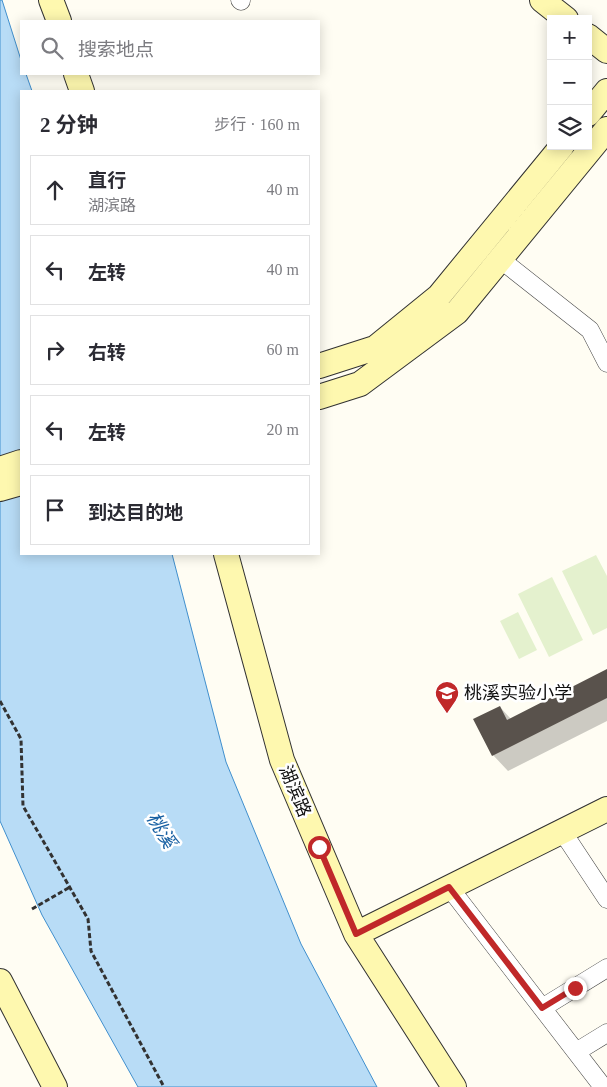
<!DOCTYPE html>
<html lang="zh">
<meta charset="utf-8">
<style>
:root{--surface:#fff;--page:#f2f2f3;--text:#2b2b33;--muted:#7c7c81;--line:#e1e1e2}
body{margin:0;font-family:"Times New Roman","Noto Sans SC",serif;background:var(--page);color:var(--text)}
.controls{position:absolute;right:15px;top:15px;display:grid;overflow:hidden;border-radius:0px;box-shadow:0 2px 12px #0003}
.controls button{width:45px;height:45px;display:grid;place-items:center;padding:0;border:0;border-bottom:1px solid var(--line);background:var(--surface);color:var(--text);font:25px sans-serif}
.stop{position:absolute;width:15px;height:15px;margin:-11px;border:4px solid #c02829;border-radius:50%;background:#fff}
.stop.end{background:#c02829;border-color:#fff;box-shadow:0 1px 5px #0008}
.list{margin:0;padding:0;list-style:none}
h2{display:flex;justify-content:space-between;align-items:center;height:65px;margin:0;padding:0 20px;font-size:21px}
h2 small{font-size:16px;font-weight:400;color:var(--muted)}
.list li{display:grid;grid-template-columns:32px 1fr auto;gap:15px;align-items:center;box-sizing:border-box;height:70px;margin:0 10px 10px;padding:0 10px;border:1px solid var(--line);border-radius:0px}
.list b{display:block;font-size:19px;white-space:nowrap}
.list p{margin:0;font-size:16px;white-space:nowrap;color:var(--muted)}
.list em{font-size:16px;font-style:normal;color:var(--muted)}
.icon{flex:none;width:28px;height:28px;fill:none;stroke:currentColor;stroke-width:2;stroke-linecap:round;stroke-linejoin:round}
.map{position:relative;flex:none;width:607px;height:1087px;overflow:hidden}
.search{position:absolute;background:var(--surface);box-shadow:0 2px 12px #0003;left:20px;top:20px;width:300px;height:55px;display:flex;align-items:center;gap:12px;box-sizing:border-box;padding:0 18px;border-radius:0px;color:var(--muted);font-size:19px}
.panel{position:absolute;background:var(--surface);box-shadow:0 2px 12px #0003;left:20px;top:90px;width:300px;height:465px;border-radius:0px}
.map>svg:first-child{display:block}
.pitch{fill:#e4f1ce}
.water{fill:#b8dcf6;stroke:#408fcd}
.shadow{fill:#0003}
.building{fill:#59524c}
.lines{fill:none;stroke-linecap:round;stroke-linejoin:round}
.street-casing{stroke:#434343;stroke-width:19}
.secondary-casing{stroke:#323232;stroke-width:26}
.path{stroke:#323232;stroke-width:3;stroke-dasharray:5 2.5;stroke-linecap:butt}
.street{stroke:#fff;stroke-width:18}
.secondary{stroke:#fef8af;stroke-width:24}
.route{stroke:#c02829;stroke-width:6}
.labels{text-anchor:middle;stroke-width:5;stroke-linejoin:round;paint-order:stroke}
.poi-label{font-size:18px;fill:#101010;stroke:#fff;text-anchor:start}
.street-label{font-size:18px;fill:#101010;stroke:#fff}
.water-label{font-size:19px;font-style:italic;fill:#1961a3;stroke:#fff}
</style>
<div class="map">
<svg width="607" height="1087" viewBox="0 0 607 1087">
<rect width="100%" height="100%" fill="#fffdf3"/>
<path class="pitch" d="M596,555L607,576V628L593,635L562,571Z
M552,577L583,640L549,657L518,594Z
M518,612L537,650L519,659L500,621Z"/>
<path class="water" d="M0,0H2L21,60V74H26L32,91H21V554H172L226,762L301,944L377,1087H138L42,915L0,821Z"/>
<path class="shadow" d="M607,671V721L508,771L493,755L500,707L511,719Z"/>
<path class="building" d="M607,669V698L492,756L473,719L500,706L507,720Z"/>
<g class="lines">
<g class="street-casing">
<path id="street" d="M240,0L241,1
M500,259L590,330L607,363
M562,831L607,899
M449,887L603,1087
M542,1008L607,968
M576,1052L607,1033"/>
</g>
<g class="secondary-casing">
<path id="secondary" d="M51,0L59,21
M542,0L566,19
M588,36L607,51
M76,74L82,91
M588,114L607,91
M319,366L375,348L439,296L562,146
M319,397L360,384L457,312L607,129
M0,469L21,462
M0,489L21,483
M226,554L282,760L356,934L454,1087
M356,934L607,809
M0,981L55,1087"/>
</g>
<path class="path" d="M0,701L21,739L23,806L88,919L91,951L164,1087
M32,909L70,887"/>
<use href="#street" class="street"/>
<use href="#secondary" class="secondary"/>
</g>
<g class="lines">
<path class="route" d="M319,847L356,934L449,887L542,1008L575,988"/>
</g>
<defs>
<g id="school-pin" transform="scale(1.25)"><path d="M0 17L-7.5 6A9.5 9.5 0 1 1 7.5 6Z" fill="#c02829" stroke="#fff"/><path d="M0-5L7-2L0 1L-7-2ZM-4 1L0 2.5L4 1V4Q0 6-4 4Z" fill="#fff"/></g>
</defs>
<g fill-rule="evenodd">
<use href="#school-pin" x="447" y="693"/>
</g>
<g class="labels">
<g class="poi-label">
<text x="464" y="699">桃溪实验小学</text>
</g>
<g class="street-label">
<text transform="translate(295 791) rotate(67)" y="6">湖滨路</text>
</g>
<g class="water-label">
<text transform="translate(162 830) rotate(59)" y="7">桃溪</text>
</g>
</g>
</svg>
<div class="controls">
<button>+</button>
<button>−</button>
<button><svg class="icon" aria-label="layers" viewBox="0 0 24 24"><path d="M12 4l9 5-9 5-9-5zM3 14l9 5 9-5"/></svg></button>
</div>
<div class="stop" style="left:319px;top:847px"></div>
<div class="stop end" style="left:575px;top:988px"></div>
<div class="search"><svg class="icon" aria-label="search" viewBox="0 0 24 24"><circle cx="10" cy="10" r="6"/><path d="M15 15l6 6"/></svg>搜索地点</div>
<section class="panel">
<h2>2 分钟<small>步行 · 160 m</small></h2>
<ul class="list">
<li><svg class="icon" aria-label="ahead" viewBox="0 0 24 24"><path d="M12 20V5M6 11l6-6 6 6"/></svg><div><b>直行</b><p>湖滨路</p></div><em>40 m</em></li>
<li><svg class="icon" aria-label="left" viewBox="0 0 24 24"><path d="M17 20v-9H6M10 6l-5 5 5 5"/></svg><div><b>左转</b></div><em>40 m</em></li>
<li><svg class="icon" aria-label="right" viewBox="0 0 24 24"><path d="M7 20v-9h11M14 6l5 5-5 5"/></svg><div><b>右转</b></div><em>60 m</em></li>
<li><svg class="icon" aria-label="left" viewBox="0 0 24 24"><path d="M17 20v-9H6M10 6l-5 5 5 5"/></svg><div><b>左转</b></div><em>20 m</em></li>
<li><svg class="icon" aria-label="arrive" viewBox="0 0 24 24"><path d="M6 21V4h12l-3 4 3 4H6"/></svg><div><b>到达目的地</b></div></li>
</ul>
</section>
</div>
